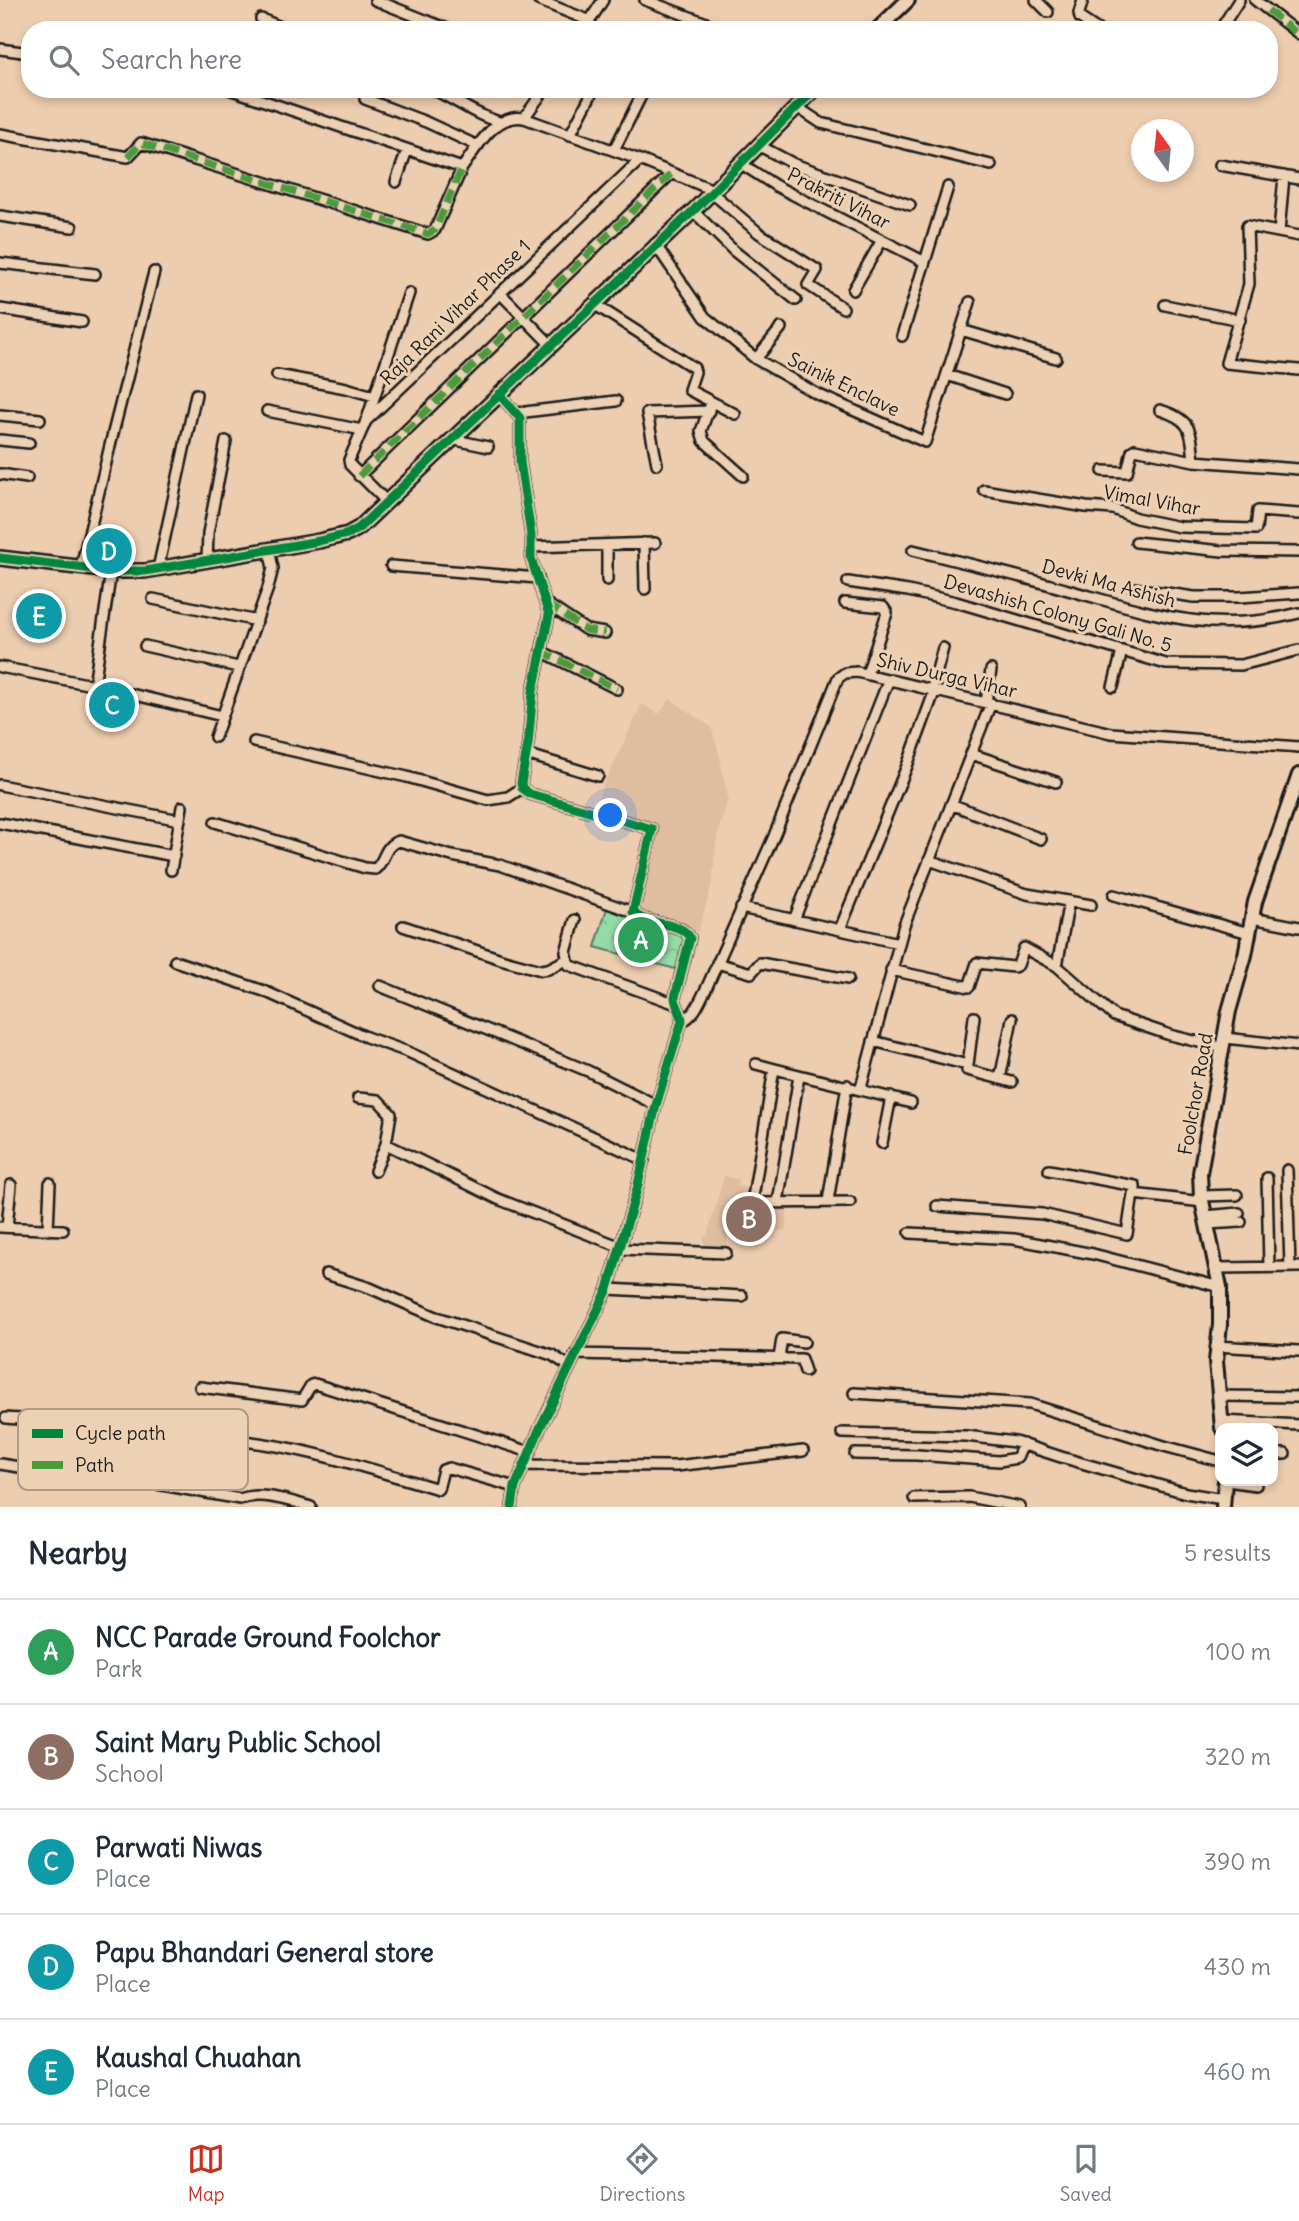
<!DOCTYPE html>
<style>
:root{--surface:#fff;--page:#f2f2f3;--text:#1f2937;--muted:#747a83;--line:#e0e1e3;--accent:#c8321e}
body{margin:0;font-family:Delius,sans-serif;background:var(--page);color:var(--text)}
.controls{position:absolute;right:21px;bottom:21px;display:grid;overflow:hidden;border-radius:14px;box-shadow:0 4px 10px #0003}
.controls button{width:63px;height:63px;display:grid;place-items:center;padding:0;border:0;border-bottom:2px solid var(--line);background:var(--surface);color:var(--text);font:35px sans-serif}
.compass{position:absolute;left:1131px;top:119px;width:63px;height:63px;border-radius:50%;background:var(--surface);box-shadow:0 4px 10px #0003;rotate:345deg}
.you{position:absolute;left:611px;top:816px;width:24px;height:24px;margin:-18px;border:5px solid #fff;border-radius:50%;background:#1a73e8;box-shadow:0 0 0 10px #1a73e833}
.badge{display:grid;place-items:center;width:46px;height:46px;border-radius:50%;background:var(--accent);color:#fff;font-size:23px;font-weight:700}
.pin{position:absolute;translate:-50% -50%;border:4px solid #fff;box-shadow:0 2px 7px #0006}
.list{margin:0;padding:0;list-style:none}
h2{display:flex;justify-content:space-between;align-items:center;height:91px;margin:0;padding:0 28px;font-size:30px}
h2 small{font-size:23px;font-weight:400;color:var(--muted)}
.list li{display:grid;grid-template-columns:46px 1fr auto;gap:21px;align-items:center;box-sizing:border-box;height:105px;padding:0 28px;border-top:2px solid var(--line)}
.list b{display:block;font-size:26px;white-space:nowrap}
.list p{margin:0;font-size:23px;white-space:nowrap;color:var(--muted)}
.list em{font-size:23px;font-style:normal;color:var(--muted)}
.icon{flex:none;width:38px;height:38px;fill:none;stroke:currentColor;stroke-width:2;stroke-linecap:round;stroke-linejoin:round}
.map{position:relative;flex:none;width:1299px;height:1507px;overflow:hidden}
.search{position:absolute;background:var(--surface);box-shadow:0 4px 10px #0003;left:21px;right:21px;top:21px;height:77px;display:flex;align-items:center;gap:18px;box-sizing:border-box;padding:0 24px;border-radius:28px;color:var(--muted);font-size:26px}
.sheet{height:616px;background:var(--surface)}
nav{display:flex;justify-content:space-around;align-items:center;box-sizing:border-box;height:98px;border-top:2px solid var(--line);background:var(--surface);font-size:19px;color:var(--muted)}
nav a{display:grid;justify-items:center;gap:4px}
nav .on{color:var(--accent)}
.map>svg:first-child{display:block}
.built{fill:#dfbda0}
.forest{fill:url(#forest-crowns);stroke:#587c62;stroke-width:2}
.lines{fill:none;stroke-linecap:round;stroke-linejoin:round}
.street-casing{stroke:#1c1c1c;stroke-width:14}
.secondary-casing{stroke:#1c1c1c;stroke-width:18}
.street{stroke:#edd1b4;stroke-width:9}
.secondary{stroke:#edd1b4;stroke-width:12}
.quiet{stroke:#4c9a3e;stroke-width:7;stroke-dasharray:14 7;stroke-linecap:butt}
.cycleway-casing{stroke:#edd1b4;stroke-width:13}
.cycleway{stroke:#00873e;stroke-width:9}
.labels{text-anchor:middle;stroke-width:6;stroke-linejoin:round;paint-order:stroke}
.street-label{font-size:19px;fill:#1c1c1c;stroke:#edd1b4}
.key{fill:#edd1b4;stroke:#ae9b86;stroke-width:2}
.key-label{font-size:19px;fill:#1c1c1c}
</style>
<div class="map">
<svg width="1299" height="1507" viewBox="0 0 1299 1507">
<defs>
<pattern id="forest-crowns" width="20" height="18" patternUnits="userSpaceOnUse" patternTransform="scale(1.75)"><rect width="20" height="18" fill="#95dba8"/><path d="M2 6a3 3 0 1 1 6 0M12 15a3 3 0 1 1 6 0" fill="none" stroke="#80bb90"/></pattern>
</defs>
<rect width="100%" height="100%" fill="#edcdaf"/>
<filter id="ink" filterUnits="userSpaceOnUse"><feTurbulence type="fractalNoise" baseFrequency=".0143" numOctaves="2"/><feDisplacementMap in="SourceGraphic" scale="14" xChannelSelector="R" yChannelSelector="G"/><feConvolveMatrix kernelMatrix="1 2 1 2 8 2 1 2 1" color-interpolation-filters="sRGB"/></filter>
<g filter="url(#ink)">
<path class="built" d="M670,699L711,727L719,753L728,799L717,835L712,884L698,932L641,914L636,907L656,825L593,808L642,704L659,714Z
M724,1176L739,1179L738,1186L749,1188V1207L787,1206V1230L727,1236V1250L704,1248V1236H707Z"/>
<path class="forest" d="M607,908L626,913L637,922L683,934L687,945L679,970L595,947Z"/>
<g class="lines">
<g class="street-casing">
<path id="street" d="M375,0L450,30
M538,0L590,21
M645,0L717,27
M1036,0L1048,12
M1083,0L1079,13L1080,18L1098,30
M1255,0L1299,34
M261,19L288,30
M584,30L603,0
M1220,30L1239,0
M0,49L30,53
M229,89L462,168C477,147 495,113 524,118
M432,89C455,99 476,116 500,122
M545,89L524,118L640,160L713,190
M365,99L426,122L478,146
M797,107L821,123L991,165
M0,134L128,157L141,143L428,234L435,230L462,168
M570,135L594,89
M758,145L794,164L910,205
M614,150L642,94
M740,163L776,186L923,261
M1220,165L1299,179
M396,182L407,150
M711,192L759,233L817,270L808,285L843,308
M693,211L734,251L796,300
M0,216L72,227
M1279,232L1284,176
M1299,236L1247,226L1249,284L1226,363L1299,370
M655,244L705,317L756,359L817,394L925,442L970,302
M0,263L95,274
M853,290L882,240
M500,293L551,345
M594,304L694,368L695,372L689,390L735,414
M1165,305L1240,320
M0,309L82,322
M961,330L1056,358
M902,336L948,187
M756,359L781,328
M277,375L346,388L374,396
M947,375L1005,394
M499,394L520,418V462L531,535V558L549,615L533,691L528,744L521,783L522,788L530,794L652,829L633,912C647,927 681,920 690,938L675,997C675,1006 682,1012 682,1021L656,1105L637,1189L608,1289L540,1428L515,1487L512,1507
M710,406L701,431L704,441L743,476
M1160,410C1192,420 1191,430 1194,461
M267,411L362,430
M517,413L616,401
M0,415L40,419
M367,419L409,293
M451,439L488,447
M0,440L29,443
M657,464L647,413L709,411
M1103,471L1127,472L1132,451L1135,449L1194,461L1299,469
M0,474L27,478
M359,476L672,173
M984,490L1086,507L1113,509L1136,518L1180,527L1256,529L1258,511L1299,514
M386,501L350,465L349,460L366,421L640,160
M1136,542L1222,551L1299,552
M644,543L645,589
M607,545V580
M531,547L655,543
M913,550C965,563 1017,575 1068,590C1152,613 1210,636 1299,613
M207,561L208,533L226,441
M391,566L538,578
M81,567L114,429L154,272
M158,569L196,394
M848,582L908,591L956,602L1166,664L1241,665L1299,650
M1133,588L1194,597H1240L1299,593
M153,599L257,621
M845,603L883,607L887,613L867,674
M547,604L586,630L605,633
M145,646L238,667
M541,651L617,689
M0,667L123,691
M94,685L111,571
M1113,687L1122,651
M932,689L943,648
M131,694L222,716
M986,702L991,670
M215,737L268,588L273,568L269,550
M254,742L407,777L488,800L508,797L522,788
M526,754L598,776
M971,754L1056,782
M0,785L180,820
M951,804L1041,839
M215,822L365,868L375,869C386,861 383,845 399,841L452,856L500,865L633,912
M0,823L174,856
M929,860L1027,894L1091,905
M171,870L182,807
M1114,895L1249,933
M741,908L899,943
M1252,918L1299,927
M575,920L566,952L569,965L676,1004
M794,920L889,679
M403,926L504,960L541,970L548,969L566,960
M840,929L907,766L935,690
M175,961L264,991L366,1037L408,1052L644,1160
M717,963L751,973L760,963L848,979
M1057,966L1069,901
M891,970L969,987L977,963L1014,967L1018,965L1024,948L1057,966L1114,1016L1170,1035L1223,1048
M380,986L588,1071L656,1105
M682,1021C695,1016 700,1000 706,989L774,836L838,678L845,673L857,672L1111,733L1299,747
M1225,1038L1299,1046
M873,1041L968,1065L967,1070L1012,1082
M756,1064C808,1078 859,1089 911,1103
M968,1065L974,1017
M774,1069L752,1203L850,1202
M1000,1079L1012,1019
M861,1088L904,925L991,703
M358,1098L378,1100L391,1114L386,1144L375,1171
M882,1143L891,1097
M386,1144L498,1199L621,1247
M1049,1170L1135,1186V1195
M1287,1170L1290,1267
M1267,1178L1269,1267
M1201,1196L1237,1195
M828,1201L847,1085
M778,1202L799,1076
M937,1206L1042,1214L1127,1234L1133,1194L1203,1202
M1205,1216L1239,1213
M1207,1224L1241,1222
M0,1227L63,1230
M7,1227L11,1185
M48,1230L50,1183
M910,1233L1014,1239L1093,1254L1220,1287
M620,1249L726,1253
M1216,1268L1299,1267
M326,1274L370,1288L434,1316L552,1355L569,1366
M608,1289L742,1296
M1216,1346L1299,1351
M575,1354L801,1359L805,1371
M779,1358L782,1339L804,1342
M200,1387L302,1400L311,1385L315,1384L530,1452
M854,1393L1030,1404L1164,1446L1220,1461
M1219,1396L1299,1397
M6,1418C98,1425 191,1431 283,1447C335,1457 387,1474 438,1489L443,1470L449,1468L515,1487
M1222,1421L1299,1425
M842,1433L966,1436L1015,1442L1061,1457L1186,1493L1223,1499
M855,1454L917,1455L999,1461L1017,1458L1023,1444
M1273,1454H1285
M0,1464L64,1474L140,1481L240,1499C263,1491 288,1501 311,1507
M525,1465L676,1466L803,1451
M1227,1481L1256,1485
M914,1498L969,1497L1020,1507"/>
</g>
<g class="secondary-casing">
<path id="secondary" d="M877,30L908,0
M0,558L111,571H145L319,541L348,534L359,528L693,211L815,89
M1222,1428L1216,1361L1220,1325V1287L1201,1196L1200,1173L1229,1011L1245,955L1255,902L1299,775
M1223,1507L1225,1481"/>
</g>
<use href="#street" class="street"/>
<use href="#secondary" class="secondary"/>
<path class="quiet" d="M1268,10L1297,34
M128,157L141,143L428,234L435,230L462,168
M359,476L672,173
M547,604L586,630L605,633
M541,651L617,689"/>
<g class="cycleway-casing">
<path id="cycleway" d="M499,394L520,418V462L531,535V558L549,615L533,691L528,744L521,783L522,788L530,794L652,829L633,912C647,927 681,920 690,938L675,997C675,1006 682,1012 682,1021L656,1105L637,1189L608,1289L540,1428L515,1487L512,1507
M0,558L111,571H145L319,541L348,534L359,528L693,211L815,89"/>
</g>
<use href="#cycleway" class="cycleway"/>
</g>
</g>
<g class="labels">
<g class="street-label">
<text transform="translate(839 198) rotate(27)" y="7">Prakriti Vihar</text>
<text transform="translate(455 312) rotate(-44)" y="7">Raja Rani Vihar Phase 1</text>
<text transform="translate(844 384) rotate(26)" y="7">Sainik Enclave</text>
<text transform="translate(1152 500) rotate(10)" y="7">Vimal Vihar</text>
<text transform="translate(1109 583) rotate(15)" y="7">Devki Ma Ashish</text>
<text transform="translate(1058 613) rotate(16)" y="7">Devashish Colony Gali No. 5</text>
<text transform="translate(947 675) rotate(13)" y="7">Shiv Durga Vihar</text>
<text transform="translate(1195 1094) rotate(-80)" y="7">Foolchor Road</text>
</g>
</g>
<rect x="18" y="1409" width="230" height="81" rx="10" class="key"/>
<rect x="32" y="1429" width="31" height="9" fill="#00873e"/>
<rect x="32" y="1461" width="31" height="8" fill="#4c9a3e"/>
<g class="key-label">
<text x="75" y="1440">Cycle path</text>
<text x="75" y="1472">Path</text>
</g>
</svg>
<div class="controls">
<button><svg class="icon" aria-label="layers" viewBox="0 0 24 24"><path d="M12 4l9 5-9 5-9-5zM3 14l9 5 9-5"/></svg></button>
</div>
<svg class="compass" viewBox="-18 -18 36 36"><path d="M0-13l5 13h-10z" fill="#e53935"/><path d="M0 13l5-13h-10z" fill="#747a83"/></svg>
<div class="you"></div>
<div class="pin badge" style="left:641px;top:940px;background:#2e9e5b">A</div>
<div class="pin badge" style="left:749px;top:1219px;background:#8d6e63">B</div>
<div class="pin badge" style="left:112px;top:705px;background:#0f9aa8">C</div>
<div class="pin badge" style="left:109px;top:551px;background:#0f9aa8">D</div>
<div class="pin badge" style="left:39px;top:616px;background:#0f9aa8">E</div>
<div class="search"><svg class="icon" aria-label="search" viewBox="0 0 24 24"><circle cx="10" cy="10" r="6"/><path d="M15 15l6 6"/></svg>Search here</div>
</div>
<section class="sheet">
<h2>Nearby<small>5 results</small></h2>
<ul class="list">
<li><span class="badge" style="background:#2e9e5b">A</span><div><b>NCC Parade Ground Foolchor</b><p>Park</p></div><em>100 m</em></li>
<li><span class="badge" style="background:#8d6e63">B</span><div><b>Saint Mary Public School</b><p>School</p></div><em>320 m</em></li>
<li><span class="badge" style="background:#0f9aa8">C</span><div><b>Parwati Niwas</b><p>Place</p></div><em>390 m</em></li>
<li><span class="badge" style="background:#0f9aa8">D</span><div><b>Papu Bhandari General store</b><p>Place</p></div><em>430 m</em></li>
<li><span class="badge" style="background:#0f9aa8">E</span><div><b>Kaushal Chuahan</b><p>Place</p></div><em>460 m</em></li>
</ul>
</section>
<nav>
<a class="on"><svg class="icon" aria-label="map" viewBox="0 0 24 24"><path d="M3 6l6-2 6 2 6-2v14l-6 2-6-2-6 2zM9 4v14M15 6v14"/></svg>Map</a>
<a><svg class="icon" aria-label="directions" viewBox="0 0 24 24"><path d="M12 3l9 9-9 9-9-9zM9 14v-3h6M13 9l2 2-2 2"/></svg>Directions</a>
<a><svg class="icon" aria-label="saved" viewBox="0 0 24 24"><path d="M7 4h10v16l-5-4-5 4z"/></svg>Saved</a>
</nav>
